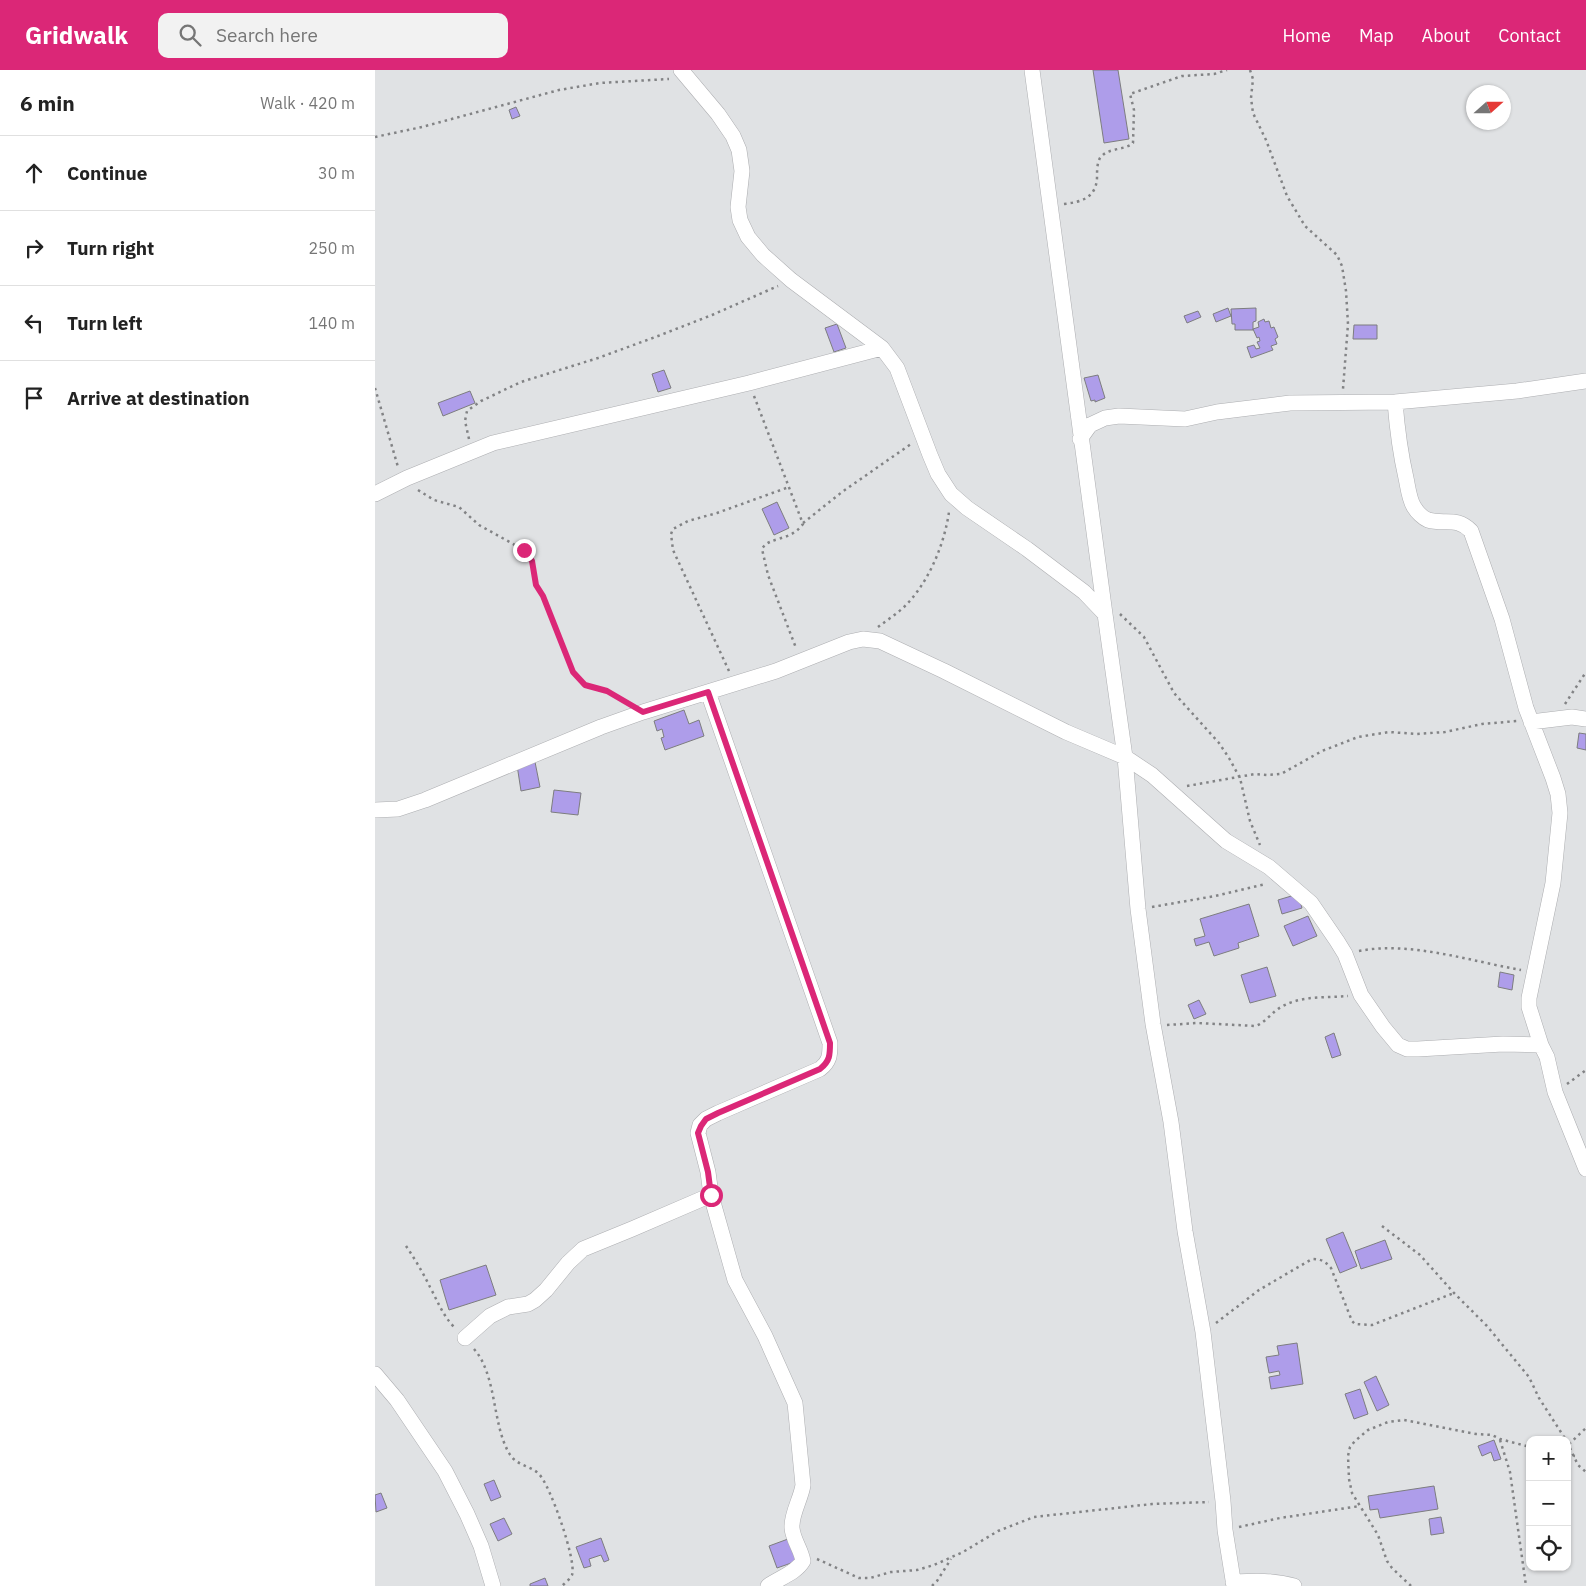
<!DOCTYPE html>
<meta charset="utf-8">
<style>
:root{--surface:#fff;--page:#f2f2f2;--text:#222;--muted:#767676;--line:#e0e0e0;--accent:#db2777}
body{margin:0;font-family:"IBM Plex Sans",sans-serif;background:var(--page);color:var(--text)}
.controls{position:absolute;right:15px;bottom:15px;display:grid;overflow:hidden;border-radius:10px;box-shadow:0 1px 4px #0004}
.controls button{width:45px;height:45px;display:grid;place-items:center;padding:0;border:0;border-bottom:1px solid var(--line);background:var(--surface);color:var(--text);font:25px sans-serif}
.compass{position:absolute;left:1091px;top:15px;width:45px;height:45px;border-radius:50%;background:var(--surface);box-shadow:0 1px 4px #0004;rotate:69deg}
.stop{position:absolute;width:15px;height:15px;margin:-11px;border:4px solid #db2777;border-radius:50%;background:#fff}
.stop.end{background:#db2777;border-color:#fff;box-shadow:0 1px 5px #0008}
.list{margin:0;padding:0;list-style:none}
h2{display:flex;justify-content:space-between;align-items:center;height:65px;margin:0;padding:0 20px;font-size:21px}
h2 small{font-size:16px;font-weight:400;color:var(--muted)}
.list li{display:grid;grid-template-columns:32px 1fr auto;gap:15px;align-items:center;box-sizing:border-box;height:75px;padding:0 20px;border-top:1px solid var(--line)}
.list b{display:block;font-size:19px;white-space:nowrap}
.list em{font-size:16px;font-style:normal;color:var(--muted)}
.icon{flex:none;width:28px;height:28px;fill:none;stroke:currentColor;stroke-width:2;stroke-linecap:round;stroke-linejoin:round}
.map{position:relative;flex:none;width:1211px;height:1516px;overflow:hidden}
header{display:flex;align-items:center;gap:30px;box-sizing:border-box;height:70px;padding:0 25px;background:var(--accent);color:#fff}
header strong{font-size:24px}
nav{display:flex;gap:28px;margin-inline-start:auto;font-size:18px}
.search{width:350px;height:45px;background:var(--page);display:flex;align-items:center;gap:12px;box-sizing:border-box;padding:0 18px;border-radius:10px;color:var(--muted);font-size:19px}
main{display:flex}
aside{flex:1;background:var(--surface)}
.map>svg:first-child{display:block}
.building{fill:#ae9dea;stroke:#7d7d7f}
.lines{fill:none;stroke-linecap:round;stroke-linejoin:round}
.minor-casing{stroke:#adaeb1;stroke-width:16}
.path{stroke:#828385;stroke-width:2.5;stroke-dasharray:2.5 4;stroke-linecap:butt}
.minor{stroke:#fff;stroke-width:15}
.route{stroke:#db2777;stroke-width:6}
</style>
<header>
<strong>Gridwalk</strong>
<div class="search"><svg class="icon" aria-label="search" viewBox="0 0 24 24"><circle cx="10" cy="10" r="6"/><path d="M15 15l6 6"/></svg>Search here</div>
<nav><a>Home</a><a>Map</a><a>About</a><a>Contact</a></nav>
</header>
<main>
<aside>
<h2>6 min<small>Walk · 420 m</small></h2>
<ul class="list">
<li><svg class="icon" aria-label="ahead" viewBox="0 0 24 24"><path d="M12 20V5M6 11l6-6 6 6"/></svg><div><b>Continue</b></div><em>30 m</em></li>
<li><svg class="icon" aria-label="right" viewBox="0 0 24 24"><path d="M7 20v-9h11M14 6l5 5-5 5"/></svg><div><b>Turn right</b></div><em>250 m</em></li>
<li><svg class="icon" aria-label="left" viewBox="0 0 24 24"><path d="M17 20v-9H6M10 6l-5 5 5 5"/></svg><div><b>Turn left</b></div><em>140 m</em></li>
<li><svg class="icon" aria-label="arrive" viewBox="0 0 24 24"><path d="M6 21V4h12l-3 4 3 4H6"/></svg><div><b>Arrive at destination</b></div></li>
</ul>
</aside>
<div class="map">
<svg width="1211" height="1516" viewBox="0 0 1211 1516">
<rect width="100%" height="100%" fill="#e0e2e4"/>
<path class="building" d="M718,0H743L754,69L729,73Z
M141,37L145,46L137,49L134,40Z
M853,238L856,246L841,252L838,244Z
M881,238V251L878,252V260H860V254H857L856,239Z
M823,241L826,247L812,253L809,246Z
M889,249L890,252L894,251L896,258L899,257L903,267L900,269L902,274L896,276L898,280L876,288L872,277L879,275L881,279L885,278L882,272L885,271L884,267L882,268L878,259L884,257L883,252Z
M462,254L471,278L459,282L450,258Z
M979,255H1002V269H978Z
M289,300L296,318L283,322L277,304Z
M723,305L730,328L720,332V330L716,331L709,308Z
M95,321L100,333L68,346L63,333Z
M402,432L414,458L399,465L387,439Z
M309,640L314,654L324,650L329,666L290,680L286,668L289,667L287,659L282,661L279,651Z
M1204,663L1211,664V680L1202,678Z
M160,692L165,717L146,721L142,695Z
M179,720L206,723L203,745L176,742Z
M923,824L927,838L907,844L903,830Z
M874,834L884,866L863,873L864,878L839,886L834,872L821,876L819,869L830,866L825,849Z
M933,846L942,866L918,876L909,856Z
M892,897L901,926L875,933L866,905Z
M1125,902L1139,905L1137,920L1123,917Z
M824,930L831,944L819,949L813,935Z
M959,963L966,985L957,988L950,967Z
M968,1162L982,1196L965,1203L951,1169Z
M1010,1170L1017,1189L986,1199L980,1181Z
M111,1195L121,1225L74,1240L65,1210Z
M922,1273L928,1314L896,1319L894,1307L905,1305L904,1301L894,1303L891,1287L904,1285L902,1276Z
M1001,1306L1014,1335L1002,1341L989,1312Z
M985,1319L993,1344L979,1349L970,1324Z
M1119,1370L1126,1389L1119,1391L1116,1382L1107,1386L1103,1376Z
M119,1410L126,1427L116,1431L109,1414Z
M1059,1416L1063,1439L1005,1448L1003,1439L995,1440L993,1426Z
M6,1423L12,1438L1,1442L0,1425Z
M1066,1447L1069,1463L1056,1465L1054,1449Z
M129,1448L137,1464L123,1471L115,1454Z
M226,1468L234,1490L229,1492L226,1485L214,1489L216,1496L209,1498L201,1477Z
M413,1469L422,1491L402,1498L394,1476Z
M170,1508L173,1516H155V1514Z"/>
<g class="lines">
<g class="minor-casing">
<path id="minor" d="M306,0L343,44L358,66L364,80L367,101L363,137L365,150L373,167L388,185L416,210L507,278L522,298L555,385L563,404L576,424L592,438L652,479L709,522L730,544L750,687L763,839L778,954L796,1052L810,1161L828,1262L848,1431L850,1460L859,1516
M657,0L730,544
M1020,332C1022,357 1025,382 1031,408C1033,417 1034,429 1039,437C1042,442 1048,448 1053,450C1070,455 1081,446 1096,461L1127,549L1151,638L1178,708L1183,724L1185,743L1178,813L1154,928V937L1166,975
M705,369L715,355L730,348L744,346L810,349L842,342L915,333L1020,332L1142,321L1211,311
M0,424L32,408L118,373L374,313L507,278
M333,622L455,973C455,985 455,991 445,999L343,1043L331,1049L325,1055L323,1063L333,1102L336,1125L360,1210L390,1266L420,1333L428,1415C426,1429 416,1444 417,1458C418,1470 426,1479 428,1491C421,1503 404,1508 393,1516
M1156,652L1197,647L1211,649
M0,740L23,739L50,730L226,657L268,642L401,601L474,572L488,569L505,571L569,601L691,662L750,687L777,705L851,771L894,797L936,833L962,871L970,884L986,925L1008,957L1023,975L1032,979H1043L1128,974L1166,975L1172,987L1180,1022L1211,1099
M90,1268L115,1246L133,1237L153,1234L160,1230L171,1220L193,1193L208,1179L257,1159L336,1125
M0,1304L22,1330L70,1401L92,1444L106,1476L118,1516
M858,1512C879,1511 899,1510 919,1516"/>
</g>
<path class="path" d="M875,0L878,9L876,28L878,43L891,70L912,126L930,156L962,185L967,196L971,221L973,254L968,319
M0,67L47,57L184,20L225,13L294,9
M689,134C706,132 721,128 722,108C722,101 722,93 725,88C733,77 749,81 758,73L759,40L755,24L807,6L839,4L852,0
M0,318L23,397
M379,326L428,454C415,472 394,466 387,479L393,505L421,578
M94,369L90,351L92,341L106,331L146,312L223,288L283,266L337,245L403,216
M43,420L59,430L84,437L104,455L149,480L157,491L161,515L169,526L195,595L202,608L210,615L232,621L252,632
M428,453L467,422L536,374
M745,544L769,567L799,623L844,673L854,688L865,708L875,751L885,775
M503,557C511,551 520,545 528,538C553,514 569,476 574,442
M354,601L298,480L296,464L298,459L313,451L342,443L414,417
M1190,634L1211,602
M812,716L880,704L892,705L906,704L947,681L983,667L1014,662L1042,664L1070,662L1107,654L1142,651
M777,837L840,826L891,814
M984,881C1035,871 1095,891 1146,900
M792,955L822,953L881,956C891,952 897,942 906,937C927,925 951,928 973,926
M1192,1014L1211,1000
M1007,1156L1045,1185L1079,1223L1112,1256L1154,1307L1164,1328L1191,1370
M31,1176C40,1189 48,1203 55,1217C63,1232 68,1246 80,1258
M841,1253L884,1220L937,1189C946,1189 950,1191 956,1198L977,1251L980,1254L997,1255L1079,1223
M99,1279C122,1305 117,1354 134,1383C141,1396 155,1395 164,1404C175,1415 202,1491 197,1505C195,1509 190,1513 187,1516
M1125,1370L1135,1402L1151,1516
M1192,1372L1203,1395L1211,1402
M1194,1374L1211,1358
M1192,1385L1200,1386
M864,1457L905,1448L985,1436
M442,1489L484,1508H495L516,1502L542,1500L559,1495L588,1482L623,1461L659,1447L777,1434L834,1432
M557,1516L562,1511L576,1489
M1036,1516L1017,1498L1012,1491L1003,1465L977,1423L974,1409L973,1386L975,1377L980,1371L993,1360L1013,1352L1029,1350L1101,1364L1117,1365L1125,1369L1155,1377"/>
<use href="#minor" class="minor"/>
</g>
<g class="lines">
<path class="route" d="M149,480L157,491L161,515L168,526L198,602L210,615L232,621L268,642L333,622L455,973C455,985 455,991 445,999L343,1043L331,1049L326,1056L323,1063L333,1102L336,1125"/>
</g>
</svg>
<div class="controls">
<button>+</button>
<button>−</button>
<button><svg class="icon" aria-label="locate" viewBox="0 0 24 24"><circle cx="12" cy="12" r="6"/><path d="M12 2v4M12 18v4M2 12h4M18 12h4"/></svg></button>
</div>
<svg class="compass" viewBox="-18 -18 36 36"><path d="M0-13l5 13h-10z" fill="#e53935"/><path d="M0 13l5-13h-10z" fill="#767676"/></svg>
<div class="stop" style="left:336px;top:1125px"></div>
<div class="stop end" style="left:149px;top:480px"></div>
</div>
</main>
